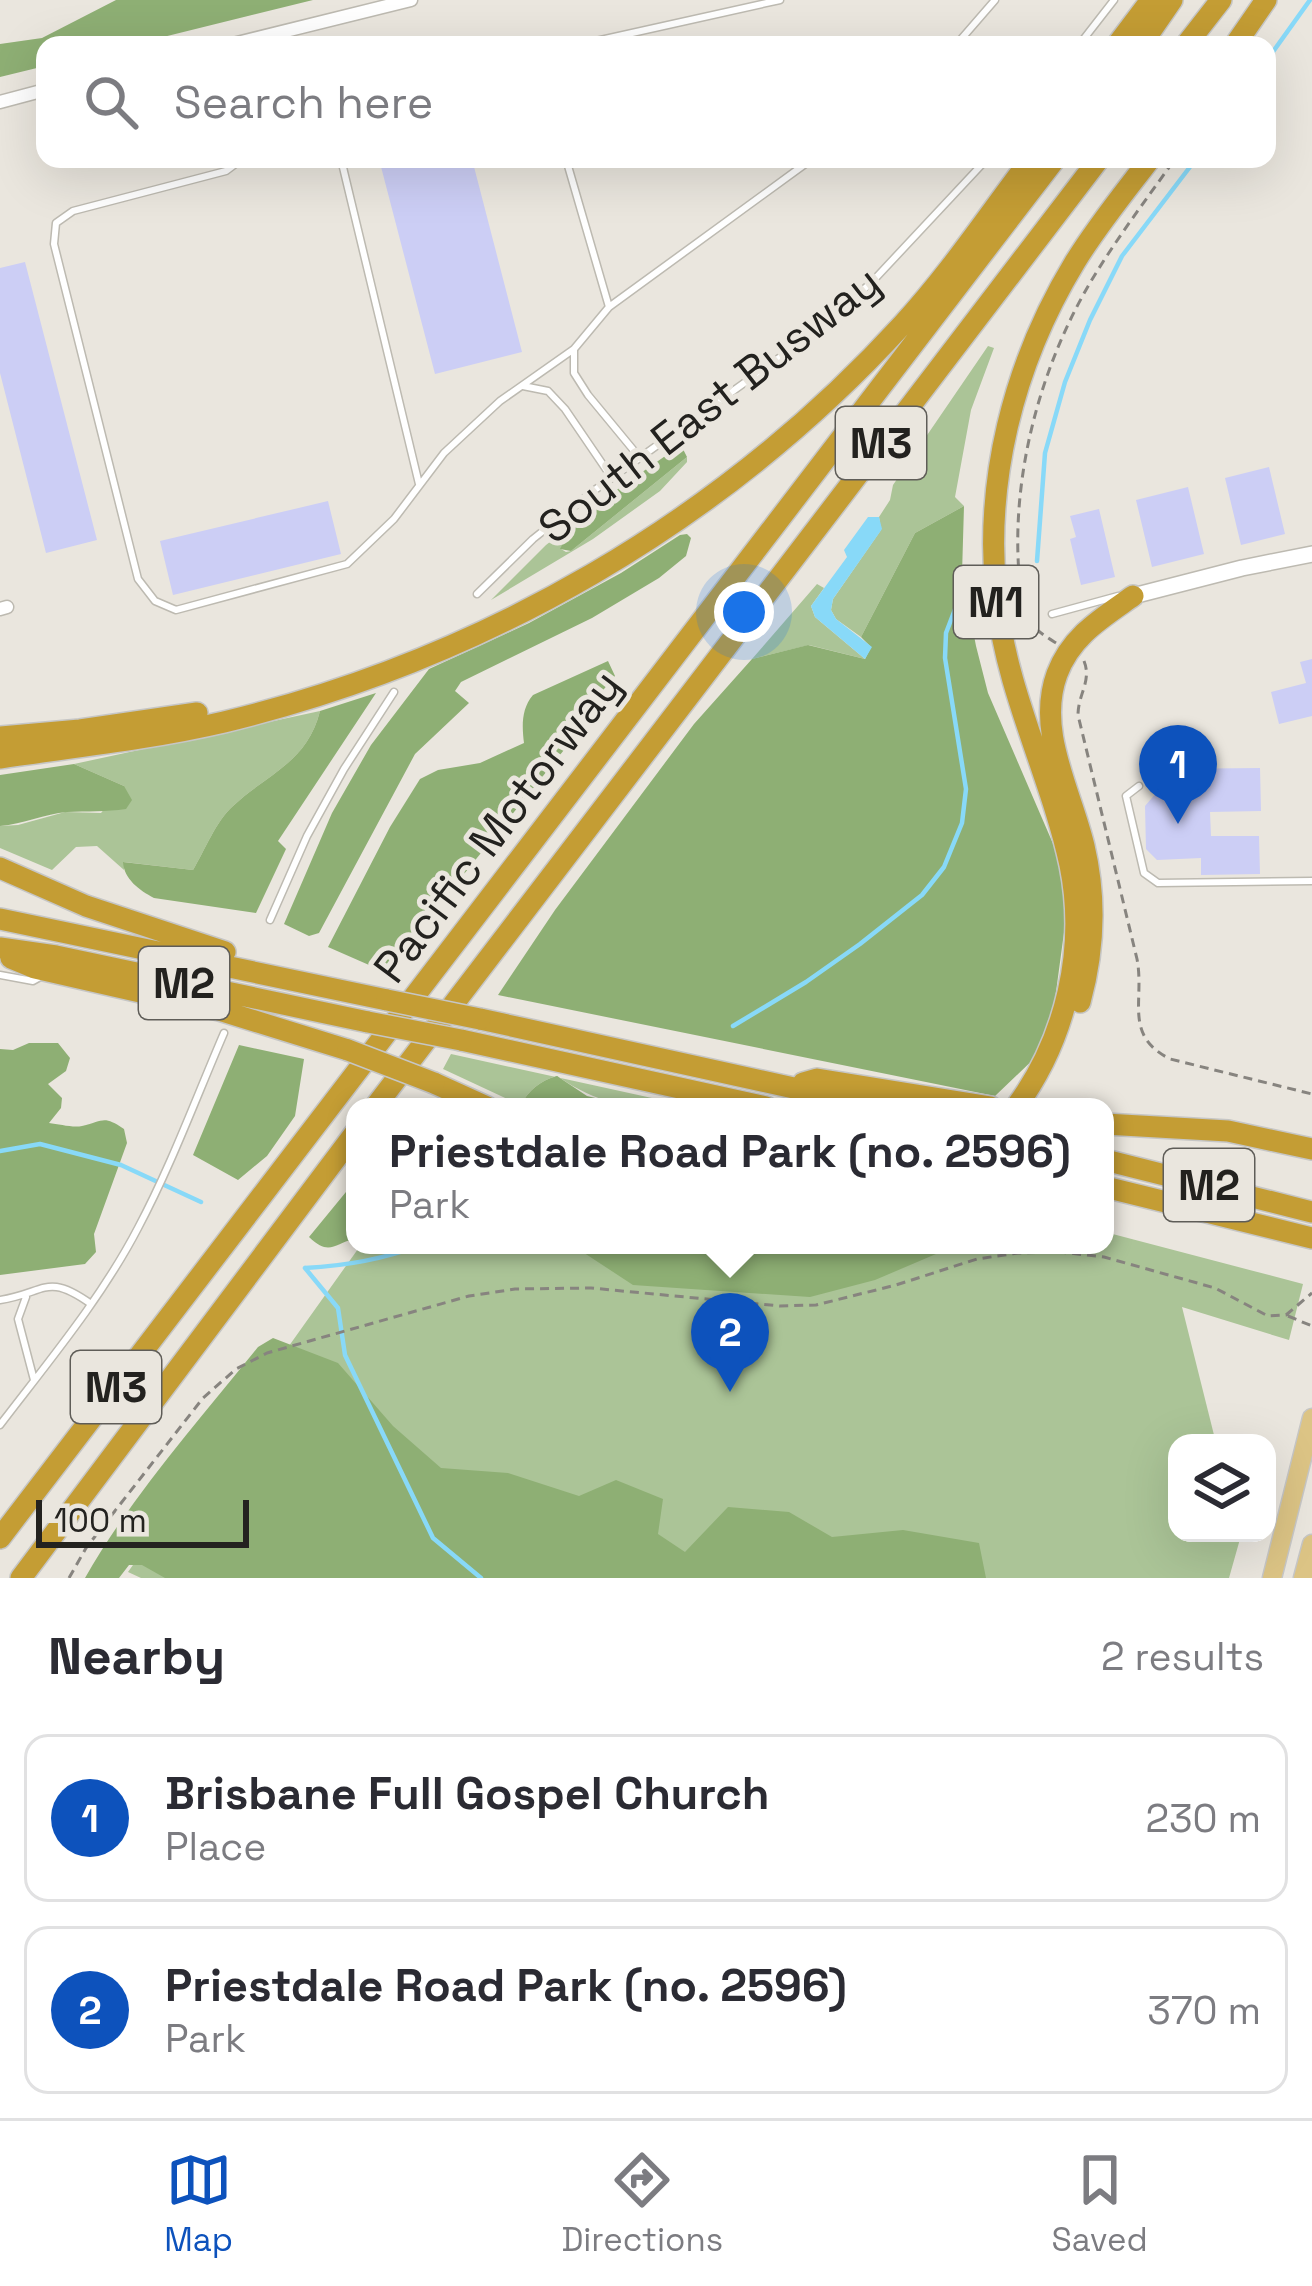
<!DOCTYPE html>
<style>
:root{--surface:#fff;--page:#f7f7f7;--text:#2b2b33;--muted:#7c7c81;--line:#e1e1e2;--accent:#0d52bc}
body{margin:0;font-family:"Space Grotesk",sans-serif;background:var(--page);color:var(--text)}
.controls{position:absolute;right:36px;bottom:36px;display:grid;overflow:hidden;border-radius:24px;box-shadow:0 12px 48px #0002}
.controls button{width:108px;height:108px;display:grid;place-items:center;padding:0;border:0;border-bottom:3px solid var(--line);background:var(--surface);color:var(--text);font:60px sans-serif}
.scale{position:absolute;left:36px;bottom:30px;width:213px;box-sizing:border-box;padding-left:12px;border:6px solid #23221f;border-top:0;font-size:33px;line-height:42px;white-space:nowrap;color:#23221f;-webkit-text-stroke:9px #eae6de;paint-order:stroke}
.you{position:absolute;left:744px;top:612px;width:42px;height:42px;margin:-30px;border:9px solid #fff;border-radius:50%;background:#1a73e8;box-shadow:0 0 0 18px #1a73e833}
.badge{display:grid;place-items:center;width:78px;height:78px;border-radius:50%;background:var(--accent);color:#fff;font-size:39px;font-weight:700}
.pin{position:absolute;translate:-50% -99px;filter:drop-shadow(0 3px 6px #0008)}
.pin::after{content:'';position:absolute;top:63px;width:42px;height:36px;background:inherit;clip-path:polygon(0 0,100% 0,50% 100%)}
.popup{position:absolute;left:346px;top:1098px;width:768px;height:156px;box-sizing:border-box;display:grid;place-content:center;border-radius:24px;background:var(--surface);filter:drop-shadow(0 3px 9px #0005);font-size:39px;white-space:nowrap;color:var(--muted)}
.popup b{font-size:45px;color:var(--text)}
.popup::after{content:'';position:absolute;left:50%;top:100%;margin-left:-24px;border:24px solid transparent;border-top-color:var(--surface)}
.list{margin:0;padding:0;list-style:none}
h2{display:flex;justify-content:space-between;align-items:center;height:156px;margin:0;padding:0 48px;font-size:51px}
h2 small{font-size:39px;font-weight:400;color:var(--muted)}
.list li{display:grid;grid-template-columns:78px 1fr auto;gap:36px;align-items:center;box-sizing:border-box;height:168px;margin:0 24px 24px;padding:0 24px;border:3px solid var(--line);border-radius:24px}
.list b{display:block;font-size:45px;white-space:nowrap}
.list p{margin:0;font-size:39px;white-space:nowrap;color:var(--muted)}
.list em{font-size:39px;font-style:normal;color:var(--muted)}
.icon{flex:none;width:66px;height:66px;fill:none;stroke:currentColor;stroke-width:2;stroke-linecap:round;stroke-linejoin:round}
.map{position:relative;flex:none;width:1312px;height:1578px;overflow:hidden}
.search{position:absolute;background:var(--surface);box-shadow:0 12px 48px #0002;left:36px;right:36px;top:36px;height:132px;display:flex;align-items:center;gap:30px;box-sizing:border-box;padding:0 42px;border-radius:24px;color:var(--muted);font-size:45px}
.sheet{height:540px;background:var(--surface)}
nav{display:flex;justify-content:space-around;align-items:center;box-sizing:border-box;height:168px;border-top:3px solid var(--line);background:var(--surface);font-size:33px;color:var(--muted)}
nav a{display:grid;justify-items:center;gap:6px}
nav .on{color:var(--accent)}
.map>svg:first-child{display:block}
.green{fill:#abc497}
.forest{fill:#8eaf74}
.water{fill:#88d9f8}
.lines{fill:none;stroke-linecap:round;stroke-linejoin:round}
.stream{stroke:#88d9f8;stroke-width:4.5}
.building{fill:#cccef5}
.service-casing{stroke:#bdbab1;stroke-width:9}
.minor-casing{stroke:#bdbab1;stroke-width:15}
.tertiary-casing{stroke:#bdbab1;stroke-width:18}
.primary-casing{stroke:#c6c6c5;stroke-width:21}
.motorway-casing{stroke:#c6c6c5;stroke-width:24}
.path{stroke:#87847f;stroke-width:3;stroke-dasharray:9 6;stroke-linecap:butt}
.service{stroke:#fff;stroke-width:6}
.minor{stroke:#fff;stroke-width:12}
.tertiary{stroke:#fff;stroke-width:15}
.primary{stroke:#dcc485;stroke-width:18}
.motorway{stroke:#c49d34;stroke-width:21}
.motorway-bridge-casing{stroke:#c6c6c5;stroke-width:24;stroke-linecap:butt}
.motorway-bridge{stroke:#c49d34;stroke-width:21}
.labels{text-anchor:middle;stroke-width:10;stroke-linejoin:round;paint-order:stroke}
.shield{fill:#eae6de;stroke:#5f5d58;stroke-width:3}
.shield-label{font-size:42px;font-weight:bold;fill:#23221f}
.street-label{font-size:45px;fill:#23221f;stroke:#eae6de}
</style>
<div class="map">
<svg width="1312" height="1578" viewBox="0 0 1312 1578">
<rect width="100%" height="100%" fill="#eae6de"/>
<path class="green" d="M988,346L994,348L971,410L955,497L964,506L915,533L861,637L836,619L831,610L833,599L881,530L879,517L890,500L893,485Z
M687,457V462L660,491L593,539L491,600L546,545L573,524L561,549L566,552L571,551Z
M817,584L824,588L811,606L815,617L865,659L809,645L752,659Z
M320,711C307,763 268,773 233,806C216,821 205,850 193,870L124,862V870L97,846L76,847L52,870L0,848V826L18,825L65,812L101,813L124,786L74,764Z
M451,1054L693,1107C635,1107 607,1110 557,1076C539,1081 530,1090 520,1105L443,1069Z
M1105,1232L1303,1284L1289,1340L1182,1307L1216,1443H1177V1533H1239L1240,1539L1229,1578H141L128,1572L358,1249L369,1245H633L735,1273L890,1245H1105Z"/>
<path class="forest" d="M116,0H313L131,45H45V66L0,77V44L42,38Z
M681,445L687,457L571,551L560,549L573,524L592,507Z
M964,506L962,574L976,646L988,693L1054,846L1065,889V925L1053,1014L1040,1053L995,1096L498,995L555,910L694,724L752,659L808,645L865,659L871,647L861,637L915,533Z
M687,534L691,538L686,556L659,578L592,618L461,682L455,691L469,703L415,754L319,933L309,936L284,924L332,813L371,745L429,669L529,623L621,573L680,535Z
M608,661L615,676L599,695L601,704L385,972L328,947L390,827L420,779L438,770L480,763L524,743C522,727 521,709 533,695Z
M376,693L278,841L286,849L256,913L154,898C139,890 124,879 123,862L193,870C205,850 216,821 233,806C268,773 307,763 320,711Z
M74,764L124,786L132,800L126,809C106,812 87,811 67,812C45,814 23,824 0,826V775Z
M29,1043H58L70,1058L66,1071L48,1084L62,1098L61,1108L49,1123C59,1124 73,1128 82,1126C104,1121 103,1115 124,1129L127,1143L94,1234L96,1252L85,1264L0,1275V1049L13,1050Z
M239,1045L304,1059L295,1116L267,1156L238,1180L193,1155Z
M557,1076L587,1096L633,1107L520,1105C530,1090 539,1081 557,1076Z
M355,1181V1239C334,1243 330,1257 309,1237Z
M572,1245H733L808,1249L836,1245H949L943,1251L875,1280L810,1297L633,1285Z
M273,1338L338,1363L393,1426L441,1468L508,1473L579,1496L616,1480L663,1499L658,1534L685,1552L728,1507L789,1512L832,1537L903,1530L979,1543L986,1578H165L142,1565H129L119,1578H85C130,1498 200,1419 258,1347Z"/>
<path class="water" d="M868,517H879L882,529L833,599L831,610L836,619L872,647L865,659L815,617L811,606L847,557L844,550Z"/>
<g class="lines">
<path class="stream" d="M1267,60L1310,0
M1037,561L1045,453L1065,382L1090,320L1122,256L1196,159
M733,1026L806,982L860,944L922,895L944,867L962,823L966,789L945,658L946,633L962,591
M0,1151L40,1144L121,1165L201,1202
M305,1268L338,1308L345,1355L433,1538L481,1578
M305,1268C344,1266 384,1259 421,1245"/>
</g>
<path class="building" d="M379,159H472L522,352L435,374Z
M25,262L97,540L46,553L0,373V268Z
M1269,467L1285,534L1241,545L1225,478Z
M1188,487L1204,554L1152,567L1136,500Z
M328,501L341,554L173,595L160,541Z
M1099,509L1115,577L1081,585L1070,539L1076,537L1070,516Z
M1312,659V716L1279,724L1271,692L1306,683L1300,662Z
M1260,768L1261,811L1210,812L1211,836H1259L1260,874L1201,875V858L1157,860L1146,849L1145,806L1157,792L1156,769Z"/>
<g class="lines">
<g class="service-casing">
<path id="service" d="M578,45L780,0
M956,45L995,0
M1079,45L1114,0
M242,159L226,171L73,211L56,223L54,244L138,579L155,601L176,610L347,564L394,519L444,453L500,401L574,349L609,307L566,159
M341,159L419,484
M609,307L812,159
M574,349V373L588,395L640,458
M523,386L548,391L565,409L612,478
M477,594L533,539L592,492L807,338L871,283L987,159
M1052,614L1118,596
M1139,786L1126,796L1144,873L1158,883L1312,881
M270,920L307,836L344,769L394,692
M0,975L33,981L42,976
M26,1297L18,1319L34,1380
M0,1300C46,1293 46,1272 91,1304
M0,1425C48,1362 101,1299 138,1228C171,1166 196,1098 224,1033"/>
</g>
<g class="minor-casing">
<path id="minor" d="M229,45L411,0
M0,102L45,90
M0,609L7,607"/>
</g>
<g class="tertiary-casing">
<path id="tertiary" d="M1133,596L1242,568L1312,554"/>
</g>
<g class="primary-casing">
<path id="primary" d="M1272,1578L1312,1418
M1303,1578L1312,1544"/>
</g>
<g class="motorway-casing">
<path id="motorway" d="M1117,45L1151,0
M1141,45L1172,0
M1186,45L1221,0
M1235,45L1266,0
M0,737L80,730L197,713
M0,758C75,747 151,739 224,722C484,659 722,522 903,324C950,273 989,214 1031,159
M0,868L86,906L225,952
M0,919L387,1000
M0,948L56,956L368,1022
M11,958L35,968L219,1010L348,1050
M1080,1002C1094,951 1096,897 1084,846C1071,791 1036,731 1057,674C1071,636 1102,618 1133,596
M480,1019L880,1107
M461,1040L766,1107
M434,1083L487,1107
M803,1083L817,1079L991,1107
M375,1107L1099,159
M1016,1107C1066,1039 1087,949 1070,865C1051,776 1007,694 997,602C983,484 1013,364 1075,262C1097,226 1124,193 1150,159
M1105,1124L1228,1131L1312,1149
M1105,1160L1312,1212
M1105,1187L1312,1238
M0,1538L1055,159
M21,1578L355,1133"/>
</g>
<path class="path" d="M1056,643C1045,636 1035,630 1028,619C1021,606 1021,588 1019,574C1011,472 1042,360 1096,273C1120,234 1148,197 1175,159
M1084,661C1092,681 1078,694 1078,715L1137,959C1145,1001 1123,1035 1170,1059L1312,1094
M972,1245L976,1258
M1288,1316L1312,1326
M69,1578L86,1548L203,1398L236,1369L267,1353L469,1296L515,1289L591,1288L780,1306L816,1305L896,1285L977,1259L1018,1253L1060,1252L1104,1257L1215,1288L1268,1316L1286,1315L1312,1293"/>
<use href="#service" class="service"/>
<use href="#minor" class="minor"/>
<use href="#tertiary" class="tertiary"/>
<use href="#primary" class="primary"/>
<use href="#motorway" class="motorway"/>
<g class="motorway-bridge-casing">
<path id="motorway-bridge" d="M387,1000L480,1019
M368,1022L461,1040
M348,1050L434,1083"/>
</g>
<use href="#motorway-bridge" class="motorway-bridge"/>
</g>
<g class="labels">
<g class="shield">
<rect x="836" y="407" width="90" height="72" rx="9"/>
<rect x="954" y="566" width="84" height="72" rx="9"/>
<rect x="139" y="947" width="90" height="72" rx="9"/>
<rect x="1164" y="1149" width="90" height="72" rx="9"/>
<rect x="71" y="1351" width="90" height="72" rx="9"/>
</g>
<g class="shield-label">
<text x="881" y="458">M3</text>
<text x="996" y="617">M1</text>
<text x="184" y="998">M2</text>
<text x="1209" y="1200">M2</text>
<text x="116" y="1402">M3</text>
</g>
<g class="street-label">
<text transform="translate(709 404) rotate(-38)" y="16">South East Busway</text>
<text transform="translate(497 826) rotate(-53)" y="16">Pacific Motorway</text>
</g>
</g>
</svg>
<div class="controls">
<button><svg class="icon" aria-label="layers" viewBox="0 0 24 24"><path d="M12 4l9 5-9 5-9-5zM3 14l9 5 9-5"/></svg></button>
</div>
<div class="scale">100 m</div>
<div class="you"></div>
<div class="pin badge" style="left:1178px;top:824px">1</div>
<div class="pin badge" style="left:730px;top:1392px">2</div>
<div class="popup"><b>Priestdale Road Park (no. 2596)</b>Park</div>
<div class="search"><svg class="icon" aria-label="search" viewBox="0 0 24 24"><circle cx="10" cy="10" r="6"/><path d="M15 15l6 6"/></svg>Search here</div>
</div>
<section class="sheet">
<h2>Nearby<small>2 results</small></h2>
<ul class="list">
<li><span class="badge">1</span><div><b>Brisbane Full Gospel Church</b><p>Place</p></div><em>230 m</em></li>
<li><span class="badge">2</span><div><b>Priestdale Road Park (no. 2596)</b><p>Park</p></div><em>370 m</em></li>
</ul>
</section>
<nav>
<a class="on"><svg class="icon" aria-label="map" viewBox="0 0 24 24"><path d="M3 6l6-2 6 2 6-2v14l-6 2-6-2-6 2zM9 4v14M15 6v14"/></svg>Map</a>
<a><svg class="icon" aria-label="directions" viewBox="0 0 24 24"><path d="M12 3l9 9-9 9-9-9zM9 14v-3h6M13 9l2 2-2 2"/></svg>Directions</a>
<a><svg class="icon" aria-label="saved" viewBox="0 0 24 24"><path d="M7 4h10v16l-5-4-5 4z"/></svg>Saved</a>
</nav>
